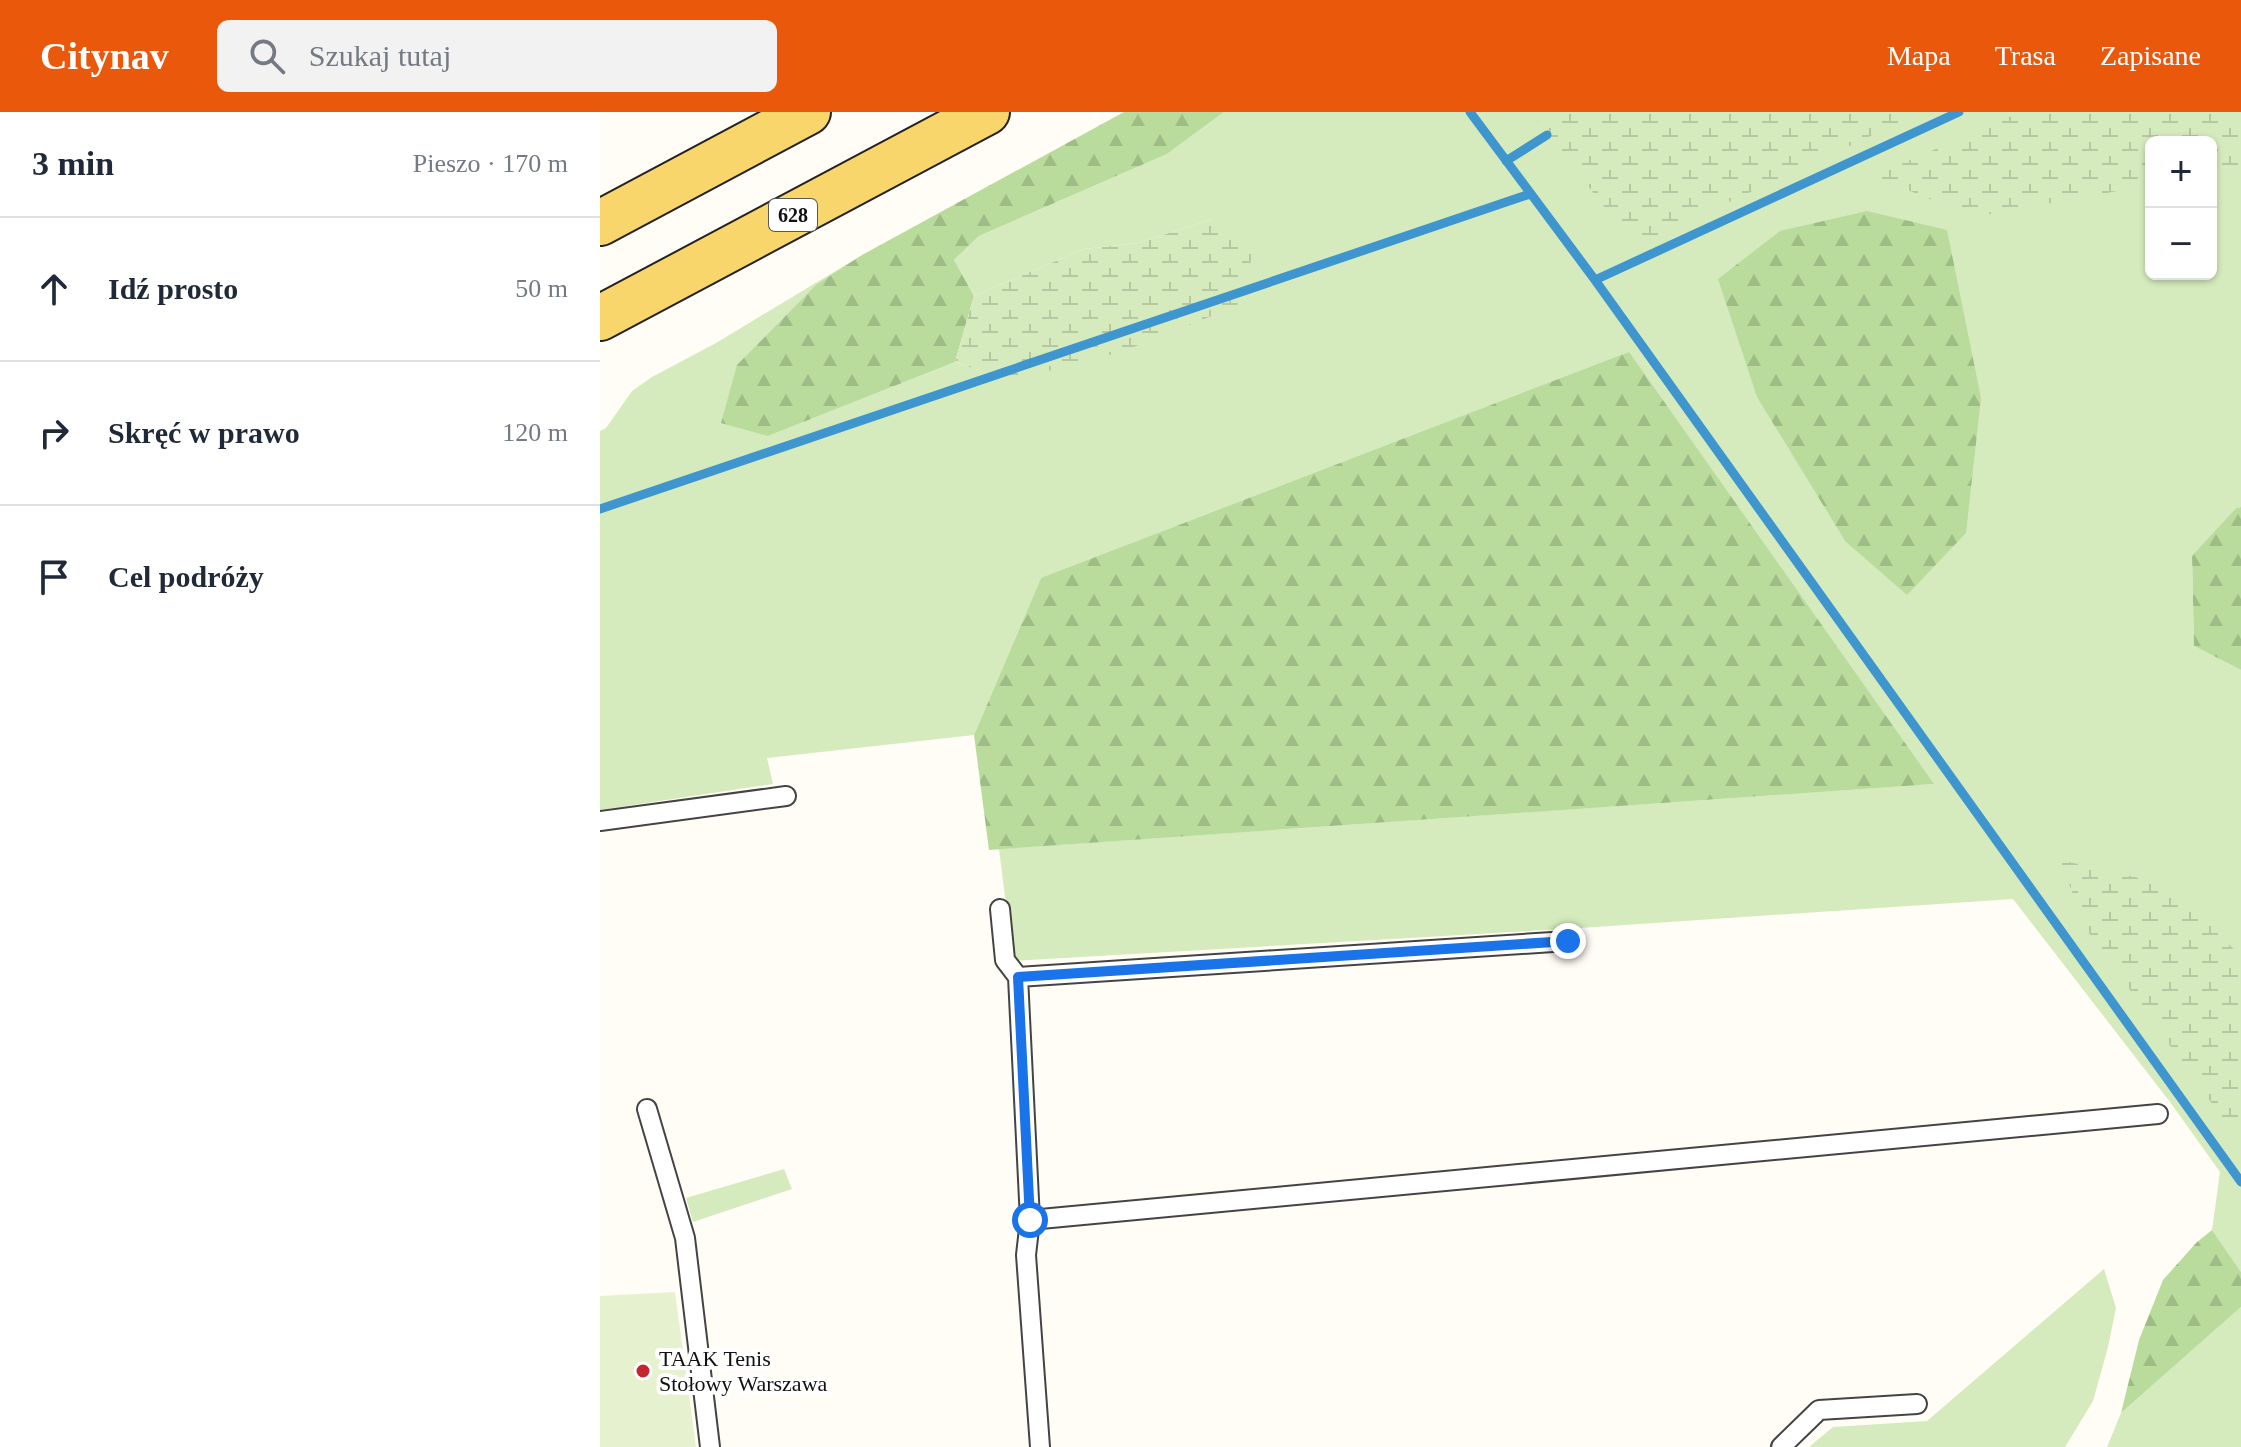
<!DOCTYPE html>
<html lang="pl">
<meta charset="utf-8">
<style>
:root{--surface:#fff;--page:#f2f2f3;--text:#1f2937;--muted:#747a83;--line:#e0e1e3;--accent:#ea580c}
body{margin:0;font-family:"Times New Roman",serif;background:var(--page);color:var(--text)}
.controls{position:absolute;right:24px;top:24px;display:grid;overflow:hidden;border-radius:12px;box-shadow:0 2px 6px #0004}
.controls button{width:72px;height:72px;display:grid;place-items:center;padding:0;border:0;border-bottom:2px solid var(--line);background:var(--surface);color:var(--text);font:40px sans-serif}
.stop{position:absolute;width:24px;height:24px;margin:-18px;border:6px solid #1a73e8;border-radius:50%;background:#fff}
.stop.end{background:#1a73e8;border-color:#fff;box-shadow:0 2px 8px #0008}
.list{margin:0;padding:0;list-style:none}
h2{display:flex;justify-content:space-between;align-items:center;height:104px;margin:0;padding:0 32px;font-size:34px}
h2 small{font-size:26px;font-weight:400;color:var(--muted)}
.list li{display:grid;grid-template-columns:52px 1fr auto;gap:24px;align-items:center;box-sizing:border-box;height:144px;padding:0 32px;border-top:2px solid var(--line)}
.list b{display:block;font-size:30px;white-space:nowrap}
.list em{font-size:26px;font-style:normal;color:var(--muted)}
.icon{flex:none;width:44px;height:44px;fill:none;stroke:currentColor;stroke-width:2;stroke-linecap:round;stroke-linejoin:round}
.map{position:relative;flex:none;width:1641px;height:1335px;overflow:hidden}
header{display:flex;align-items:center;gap:48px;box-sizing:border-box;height:112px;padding:0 40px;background:var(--accent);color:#fff}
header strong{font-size:38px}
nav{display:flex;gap:44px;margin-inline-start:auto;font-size:28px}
.search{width:560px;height:72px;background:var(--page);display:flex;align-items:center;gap:20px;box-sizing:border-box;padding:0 28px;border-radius:12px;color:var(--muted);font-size:30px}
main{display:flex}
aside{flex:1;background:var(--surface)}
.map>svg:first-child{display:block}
.grass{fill:#d5ebbd;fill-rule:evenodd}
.forest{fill:url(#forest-firs)}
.wetland{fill:url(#wetland-marsh)}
.pitch{fill:#e6f2cf}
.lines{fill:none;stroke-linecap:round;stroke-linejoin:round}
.stream{stroke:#3f96cf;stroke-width:9}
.lane-casing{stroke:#444;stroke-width:22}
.primary-casing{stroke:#222;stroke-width:48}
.lane{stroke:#fff;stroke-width:18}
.primary{stroke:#f9d66b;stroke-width:44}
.route{stroke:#1a73e8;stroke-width:10}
.poi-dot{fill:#c4262e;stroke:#fff;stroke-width:3}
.labels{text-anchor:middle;stroke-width:8;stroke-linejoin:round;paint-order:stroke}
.shield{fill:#fff;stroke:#585858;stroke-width:2}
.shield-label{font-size:20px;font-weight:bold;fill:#111}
.poi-label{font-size:22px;fill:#111;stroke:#fff;text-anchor:start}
</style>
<header>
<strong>Citynav</strong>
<div class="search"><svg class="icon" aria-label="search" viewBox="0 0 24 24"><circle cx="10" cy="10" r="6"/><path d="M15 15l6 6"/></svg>Szukaj tutaj</div>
<nav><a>Mapa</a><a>Trasa</a><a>Zapisane</a></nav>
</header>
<main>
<aside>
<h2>3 min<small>Pieszo · 170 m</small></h2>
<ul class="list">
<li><svg class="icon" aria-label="ahead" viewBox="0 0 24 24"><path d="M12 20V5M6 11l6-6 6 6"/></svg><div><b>Idź prosto</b></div><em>50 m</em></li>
<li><svg class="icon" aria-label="right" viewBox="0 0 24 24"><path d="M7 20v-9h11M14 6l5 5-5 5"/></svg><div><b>Skręć w prawo</b></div><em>120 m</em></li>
<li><svg class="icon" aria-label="arrive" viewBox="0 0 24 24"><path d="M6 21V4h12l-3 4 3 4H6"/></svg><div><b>Cel podróży</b></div></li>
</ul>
</aside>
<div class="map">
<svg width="1641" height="1335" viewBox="0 0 1641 1335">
<defs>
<pattern id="forest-firs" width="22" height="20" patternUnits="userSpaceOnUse" patternTransform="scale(2)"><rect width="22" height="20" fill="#b9dc9c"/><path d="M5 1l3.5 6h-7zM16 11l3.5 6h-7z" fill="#9ebc85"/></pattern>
<pattern id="wetland-marsh" width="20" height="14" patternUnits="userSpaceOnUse" patternTransform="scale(2)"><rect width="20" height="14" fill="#d5ebbd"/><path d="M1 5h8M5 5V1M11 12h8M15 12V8" fill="none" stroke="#b6c8a1"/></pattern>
</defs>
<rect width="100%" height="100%" fill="#fffdf5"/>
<path class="grass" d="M624,0H1641V395L1636,396L1592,445L1594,534L1641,558V1160L1612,1118L1620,1060L1570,990L1413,787L980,816L413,849L399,737L1333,672L441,466L374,623L167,646L173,672L0,698V319L6,316L32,279L52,265L116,231L262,143L217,172L168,324L355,250L410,269L613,107L538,131L484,137L374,184L354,148L379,124L567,42ZM1551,30H1611V162H1551ZM1119,167L1245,429L1157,284Z
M184,1057L192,1077L93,1110L86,1086Z
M1504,1157L1516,1196L1508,1235L1493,1289L1465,1335H1209L1233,1315L1327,1309Z
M1641,1195V1335H1507L1521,1301Z"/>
<path class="forest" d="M524,0H624L567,42L379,124L354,148L374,184L355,250L168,324L121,311L137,253L217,172L262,143Z
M1267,99L1347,118L1381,286L1366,421L1307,483L1245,429L1157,285L1118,167L1180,119Z
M1029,240L1334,672L389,738L374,623L441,466Z
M1641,395V558L1594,534L1592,444L1636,396Z
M1612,1118L1641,1160V1195L1521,1301L1539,1228L1563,1168L1596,1131Z"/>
<path class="wetland" d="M930,0H1322L1035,134Z
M1421,0H1641V57L1611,62V30H1551V73L1374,105L1273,64Z
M613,107L654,139L637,194L521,240L409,269L355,250L374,184L484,137L538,131Z
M1460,748L1574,774L1641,845V1032L1486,817Z"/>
<path class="pitch" d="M75,1180L96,1335H0V1184Z"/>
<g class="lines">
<path class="stream" d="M870,0L995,168L1641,1070
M906,49L947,23
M995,168L1359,0
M0,397L930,82"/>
<g class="lane-casing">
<path id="lane" d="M0,709L186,684
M400,797L405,848L418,865L430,1108L426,1143L440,1335
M418,865L968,829
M47,997L85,1126L110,1335
M430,1108L1558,1002
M1181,1335L1219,1298L1317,1292"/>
</g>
<g class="primary-casing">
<path id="primary" d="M0,111L208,0
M0,206L387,0"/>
</g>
<use href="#lane" class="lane"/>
<use href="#primary" class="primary"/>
</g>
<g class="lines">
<path class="route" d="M430,1108L418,865L968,829"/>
</g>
<circle class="poi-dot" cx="43" cy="1259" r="8"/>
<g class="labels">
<rect class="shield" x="169" y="87" width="48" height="32" rx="6"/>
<g class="shield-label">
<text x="193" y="110">628</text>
</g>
<g class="poi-label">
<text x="59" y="1254">TAAK Tenis<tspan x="59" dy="25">Stołowy Warszawa</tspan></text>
</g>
</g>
</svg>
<div class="controls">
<button>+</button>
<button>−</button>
</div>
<div class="stop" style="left:430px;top:1108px"></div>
<div class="stop end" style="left:968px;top:829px"></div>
</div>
</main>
